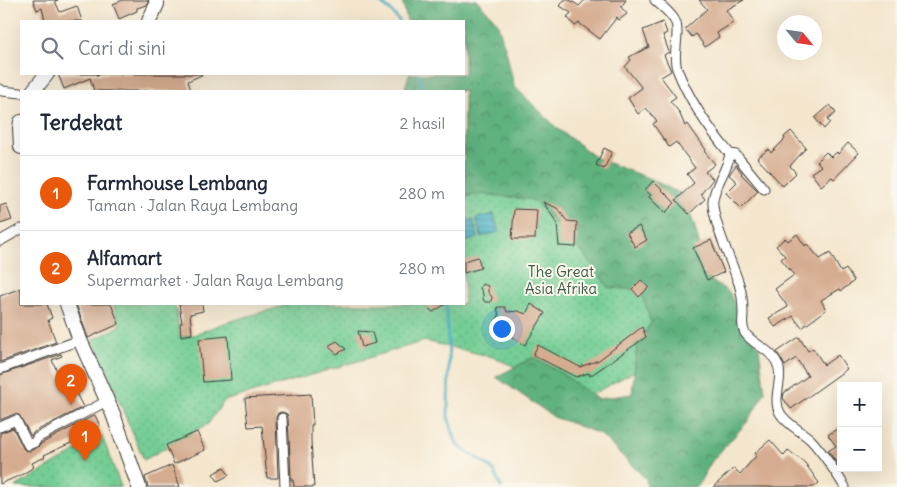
<!DOCTYPE html>
<html lang="id">
<meta charset="utf-8">
<style>
:root{--surface:#fff;--page:#f2f2f3;--text:#1f2937;--muted:#747a83;--line:#e0e1e3;--accent:#ea580c}
body{margin:0;font-family:Delius,sans-serif;background:var(--page);color:var(--text)}
.controls{position:absolute;right:15px;bottom:15px;display:grid;overflow:hidden;border-radius:0px;box-shadow:0 5px 20px #0002}
.controls button{width:45px;height:45px;display:grid;place-items:center;padding:0;border:0;border-bottom:1px solid var(--line);background:var(--surface);color:var(--text);font:25px sans-serif}
.compass{position:absolute;left:777px;top:15px;width:45px;height:45px;border-radius:50%;background:var(--surface);box-shadow:0 5px 20px #0002;rotate:119deg}
.you{position:absolute;left:501px;top:328px;width:18px;height:18px;margin:-12px;border:4px solid #fff;border-radius:50%;background:#1a73e8;box-shadow:0 0 0 8px #1a73e833}
.badge{display:grid;place-items:center;width:32px;height:32px;border-radius:50%;background:var(--accent);color:#fff;font-size:16px;font-weight:700}
.pin{position:absolute;translate:-50% -41px;filter:drop-shadow(0 1px 2px #0008)}
.pin::after{content:'';position:absolute;top:26px;width:18px;height:15px;background:inherit;clip-path:polygon(0 0,100% 0,50% 100%)}
.list{margin:0;padding:0;list-style:none}
h2{display:flex;justify-content:space-between;align-items:center;height:65px;margin:0;padding:0 20px;font-size:21px}
h2 small{font-size:16px;font-weight:400;color:var(--muted)}
.list li{display:grid;grid-template-columns:32px 1fr auto;gap:15px;align-items:center;box-sizing:border-box;height:75px;padding:0 20px;border-top:1px solid var(--line)}
.list b{display:block;font-size:19px;white-space:nowrap}
.list p{margin:0;font-size:16px;white-space:nowrap;color:var(--muted)}
.list em{font-size:16px;font-style:normal;color:var(--muted)}
.icon{flex:none;width:28px;height:28px;fill:none;stroke:currentColor;stroke-width:2;stroke-linecap:round;stroke-linejoin:round}
.map{position:relative;flex:none;width:897px;height:487px;overflow:hidden}
.search{position:absolute;background:var(--surface);box-shadow:0 5px 20px #0002;left:20px;top:20px;width:445px;height:55px;display:flex;align-items:center;gap:12px;box-sizing:border-box;padding:0 18px;border-radius:0px;color:var(--muted);font-size:19px}
.panel{position:absolute;background:var(--surface);box-shadow:0 5px 20px #0002;left:20px;top:90px;width:445px;height:215px;border-radius:0px}
.map>svg:first-child{display:block}
.grass{fill:url(#grass-dots);stroke:#487558}
.forest{fill:url(#forest-crowns);stroke:#3e664d}
.water{fill:url(#water-rules);stroke:#2e646e}
.lines{fill:none;stroke-linecap:round;stroke-linejoin:round}
.stream{stroke:#41acc0;stroke-width:3}
.building{fill:#d5ac90}
.minor-casing{stroke:#3c3a37;stroke-width:11}
.primary-casing{stroke:#3c3a37;stroke-width:16}
.minor{stroke:#fff;stroke-width:9}
.primary{stroke:#fff;stroke-width:14}
.labels{text-anchor:middle;stroke-width:4;stroke-linejoin:round;paint-order:stroke}
.park-label{font-size:15px;fill:#3b5a46;stroke:#fbf7ec}
</style>
<div class="map">
<svg width="897" height="487" viewBox="0 0 897 487">
<defs>
<pattern id="grass-dots" width="8" height="8" patternUnits="userSpaceOnUse" patternTransform="scale(1.25)"><rect width="8" height="8" fill="#74ce95"/><path d="M2 2h.1M6 6h.1" fill="none" stroke="#64b080" stroke-width="1.8" stroke-linecap="round"/></pattern>
<pattern id="forest-crowns" width="20" height="18" patternUnits="userSpaceOnUse" patternTransform="scale(1.25)"><rect width="20" height="18" fill="#5fb17e"/><path d="M2 6a3 3 0 1 1 6 0M12 15a3 3 0 1 1 6 0" fill="none" stroke="#4e8f66"/></pattern>
<pattern id="water-rules" width="6" height="5" patternUnits="userSpaceOnUse" patternTransform="scale(1.25)"><rect width="6" height="5" fill="#41acc0"/><path d="M0 2.5h6" fill="none" stroke="#368b9b"/></pattern>
</defs>
<rect width="100%" height="100%" fill="#fbf7ec"/>
<filter id="ink" filterUnits="userSpaceOnUse"><feTurbulence type="fractalNoise" baseFrequency=".02" numOctaves="2"/><feDisplacementMap in="SourceGraphic" scale="10" xChannelSelector="R" yChannelSelector="G"/><feConvolveMatrix kernelMatrix="1 2 1 2 8 2 1 2 1" color-interpolation-filters="sRGB"/></filter>
<filter id="wash" filterUnits="userSpaceOnUse"><feTurbulence type="fractalNoise" baseFrequency=".0096" numOctaves="4" result="noise"/><feDisplacementMap in="SourceGraphic" scale="20" xChannelSelector="R" yChannelSelector="G"/><feGaussianBlur stdDeviation="1.12" result="paint"/><feColorMatrix in="noise" values="0 0 0 0 0 0 0 0 0 0 0 0 0 0 0 0 0 1.4 0 .05"/><feComposite in="paint" operator="in"/></filter>
<g filter="url(#wash)">
<rect width="100%" height="100%" fill="#f4e6cd"/>
<path class="grass" d="M495,102L687,343L585,398L493,357L425,341L224,401L208,424L144,460L93,340L120,326L113,304H175L180,337L193,335L221,324L290,304H464V111Z
M102,436L121,487H15Z"/>
<path class="forest" d="M402,0H477L497,22L507,54L514,86L558,129L598,159L648,178L682,194L694,224L700,247L702,274L730,293L738,316L759,348L765,392L748,421L712,461L697,487H647L646,479L600,434L554,417L496,377L534,357L570,379L597,399L632,394L637,344L651,323L641,290L609,288L584,255L534,200L481,194L464,197V91H404L409,74H464V21H407Z"/>
<path class="water" d="M494,214L499,232L481,237L476,218Z
M473,219L478,238L464,242V222Z"/>
<g class="lines">
<path class="stream" d="M377,0L391,11L399,21
M420,74L422,91
M446,304L449,357L448,417L457,445L489,466L495,473L501,487"/>
</g>
<g id="blocks">
<path class="building" d="M33,0H58L55,1L60,12L77,6L82,21H45L42,8L37,10Z
M123,0H147L148,3L147,5L137,8V11L119,19L113,4Z
M564,0H570L579,6L585,0H626L621,7L627,14L619,20L617,17L600,39L579,23L575,26L567,17L571,13L560,6Z
M699,0H744L726,10L734,22L717,33L719,37L705,47L696,34L692,37L685,29L707,9Z
M663,22L667,33L663,35L669,52L664,55L671,71L661,77L676,97L670,101L679,112L685,126L688,124L706,150L704,151L715,164L705,172L713,179L701,194L705,199L689,214L676,200L694,183L687,174L695,168L676,142L669,147L653,124L657,121L646,108L638,114L628,98L642,88L625,67L631,60L629,57L649,47L643,30Z
M58,74H100L96,75L102,74H204L188,81L191,91H151L150,90L144,91H94L90,78L64,89Z
M830,105L836,113L827,120L830,122L824,129L815,118Z
M791,131L806,148L790,166L796,173L783,186L757,158L769,149L771,153L785,139L784,137Z
M848,143L859,153L834,179L832,177L821,186L811,173L821,166L817,161L826,152L831,157L837,152L838,154Z
M604,148L612,152L604,169L596,165Z
M736,165L742,173L741,174L758,191L741,208L726,193L737,182L729,175Z
M653,181L675,203L665,213L649,197L651,195L645,190Z
M543,202L557,208L567,221L577,222L576,247L559,246L557,223Z
M6,204L12,220L0,224V206Z
M514,209L537,210L535,239H512Z
M639,226L647,240L635,247L627,233Z
M797,234L805,246L807,244L820,259L830,253L841,272L846,269L854,281L841,291L840,289L821,300L826,310L802,328L793,316L775,327L769,318L788,307L775,289L794,275L781,259L785,256L776,246L785,238L788,241Z
M711,240L724,272L707,280L693,248Z
M478,257L481,268L464,273V261Z
M641,280L649,287L639,297L632,289Z
M482,284L488,286V292L492,297L491,302H485L483,299V294L480,288Z
M21,288V304H47L52,318L48,320L56,342L0,362V296Z
M76,304H111L119,324L88,338Z
M179,304H202L203,311L190,314L192,334L181,336L180,323H182Z
M423,304H446L433,312Z
M531,304L545,313L525,345L512,337L505,327L499,328L496,326L495,322L499,316L497,307H505L507,312L518,311L526,314Z
M642,327L646,337L590,376L589,373L576,377L533,355L538,345L580,367L599,360Z
M358,331L372,332L375,343L362,347Z
M228,336L231,380L203,382L199,339Z
M799,337L808,351L813,348L824,365L838,355L847,369L791,409L783,398L784,393L808,376L796,358L785,366L777,352Z
M337,341L346,349L337,354L328,346Z
M61,354L62,356L52,360L61,380L76,374L80,386L74,389L83,407L34,432L31,436L19,415L14,414L0,420V375Z
M311,394L313,425H311V441L314,487H294L293,480H291V477L288,418L287,414L282,412L278,413L276,418L278,478H267L262,426L248,427L245,398Z
M95,415L100,426L88,431L89,433L71,443L44,455L45,457L32,463L34,467L23,474L0,484V433L13,428L23,448L25,450L30,451L38,447L42,443Z
M841,426V469L828,451L836,446L828,435Z
M197,432L205,450L174,464L166,445Z
M770,440L784,456L788,450L805,463L819,483L814,487H713L734,468L740,474L757,455L755,453Z
M172,465L180,487H148L145,477Z
M224,467L229,475L218,481L213,474Z"/>
</g>
</g>
<g filter="url(#ink)">
<use href="#blocks" fill-opacity="0" stroke="#3c3a37" stroke-width="1"/>
<g class="lines">
<g class="minor-casing">
<path id="minor" d="M655,0C662,7 672,13 676,23C680,36 672,55 677,69C689,100 709,129 730,154C727,171 715,184 713,200C711,218 733,265 739,284C742,293 743,305 743,314C743,321 741,326 745,333C753,345 769,348 776,361C786,377 771,397 780,413C787,425 802,431 811,440C824,454 835,471 845,487
M0,89L2,91L21,93
M730,154L736,155L764,189
M0,241L21,229
M0,369L80,340
M282,418L285,487
M0,427L16,420L28,445L35,442L37,438L107,401"/>
</g>
<g class="primary-casing">
<path id="primary" d="M149,21L157,4L156,0
M33,91L47,74
M21,122L20,128L21,147
M67,304L80,340L113,414L139,487"/>
</g>
<use href="#minor" class="minor"/>
<use href="#primary" class="primary"/>
</g>
</g>
<g class="labels">
<g class="park-label">
<text x="561" y="277">The Great<tspan x="561" dy="17">Asia Afrika</tspan></text>
</g>
</g>
</svg>
<div class="controls">
<button>+</button>
<button>−</button>
</div>
<svg class="compass" viewBox="-18 -18 36 36"><path d="M0-13l5 13h-10z" fill="#e53935"/><path d="M0 13l5-13h-10z" fill="#747a83"/></svg>
<div class="you"></div>
<div class="pin badge" style="left:85px;top:461px">1</div>
<div class="pin badge" style="left:71px;top:405px">2</div>
<div class="search"><svg class="icon" aria-label="search" viewBox="0 0 24 24"><circle cx="10" cy="10" r="6"/><path d="M15 15l6 6"/></svg>Cari di sini</div>
<section class="panel">
<h2>Terdekat<small>2 hasil</small></h2>
<ul class="list">
<li><span class="badge">1</span><div><b>Farmhouse Lembang</b><p>Taman · Jalan Raya Lembang</p></div><em>280 m</em></li>
<li><span class="badge">2</span><div><b>Alfamart</b><p>Supermarket · Jalan Raya Lembang</p></div><em>280 m</em></li>
</ul>
</section>
</div>
